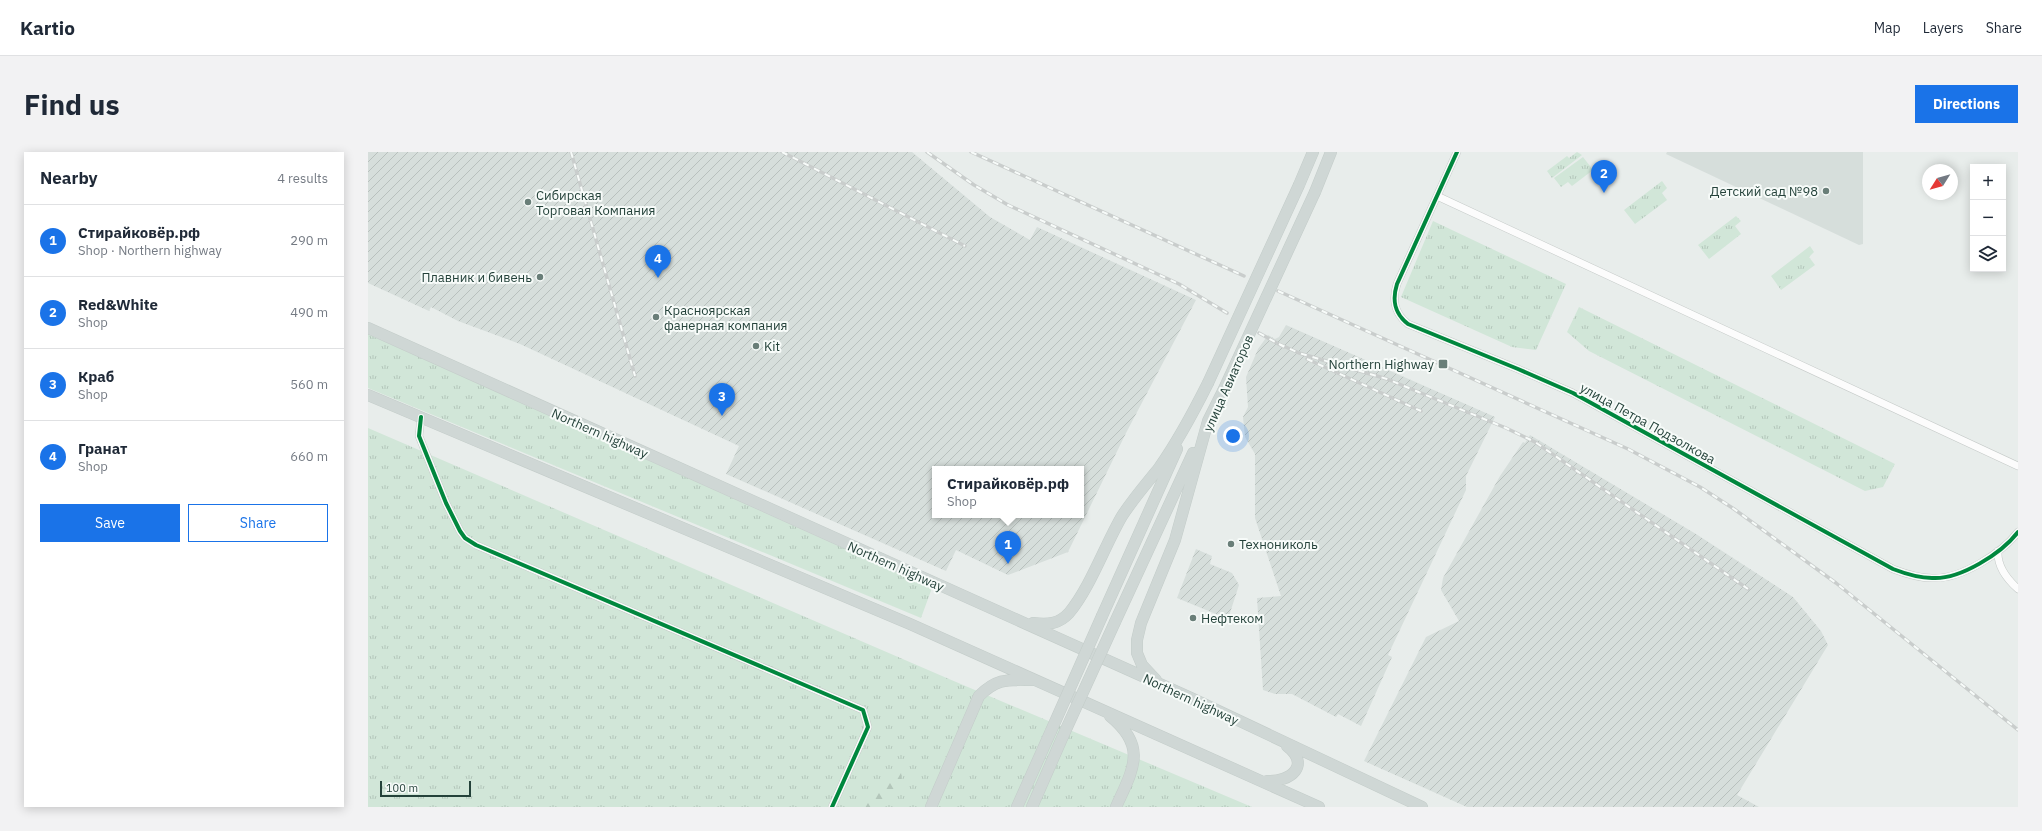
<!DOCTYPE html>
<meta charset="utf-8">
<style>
:root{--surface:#fff;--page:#f2f2f3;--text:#1f2937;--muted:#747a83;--line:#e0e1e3;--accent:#1a73e8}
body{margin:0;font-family:"IBM Plex Sans",sans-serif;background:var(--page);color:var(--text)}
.controls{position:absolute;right:12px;top:12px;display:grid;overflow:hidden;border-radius:0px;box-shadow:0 2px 10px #0003}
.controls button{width:36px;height:36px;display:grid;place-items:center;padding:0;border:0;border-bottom:1px solid var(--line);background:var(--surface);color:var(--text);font:20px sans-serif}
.compass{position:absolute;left:1554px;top:12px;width:36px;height:36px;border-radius:50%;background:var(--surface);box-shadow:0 2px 10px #0003;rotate:233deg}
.scale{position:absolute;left:12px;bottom:10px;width:91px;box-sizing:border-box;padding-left:4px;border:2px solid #24423a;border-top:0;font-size:11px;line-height:14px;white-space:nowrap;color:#24423a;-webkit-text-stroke:3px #f7fbf9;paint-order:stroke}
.you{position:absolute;left:865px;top:284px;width:14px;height:14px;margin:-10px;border:3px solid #fff;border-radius:50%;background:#1a73e8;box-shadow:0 0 0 6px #1a73e833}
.badge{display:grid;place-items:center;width:26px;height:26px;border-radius:50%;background:var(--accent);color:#fff;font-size:13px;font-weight:700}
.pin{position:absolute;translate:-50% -33px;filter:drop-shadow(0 1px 2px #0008)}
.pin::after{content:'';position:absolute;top:21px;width:14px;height:12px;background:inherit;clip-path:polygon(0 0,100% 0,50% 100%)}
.popup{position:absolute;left:564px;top:314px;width:152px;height:52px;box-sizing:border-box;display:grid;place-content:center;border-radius:0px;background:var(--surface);filter:drop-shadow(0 1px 3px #0005);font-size:13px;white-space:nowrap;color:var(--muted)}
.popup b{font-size:15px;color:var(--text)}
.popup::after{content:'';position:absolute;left:50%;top:100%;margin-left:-8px;border:8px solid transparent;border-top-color:var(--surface)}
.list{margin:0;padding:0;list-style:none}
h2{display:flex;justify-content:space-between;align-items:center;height:52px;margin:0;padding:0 16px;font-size:17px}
h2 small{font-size:13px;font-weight:400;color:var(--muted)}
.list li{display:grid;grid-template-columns:26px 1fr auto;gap:12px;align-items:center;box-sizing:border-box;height:72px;padding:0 16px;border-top:1px solid var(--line)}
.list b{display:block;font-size:15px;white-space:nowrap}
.list p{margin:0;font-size:13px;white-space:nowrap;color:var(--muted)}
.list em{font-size:13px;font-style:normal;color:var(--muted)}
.actions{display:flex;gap:8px;padding:12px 16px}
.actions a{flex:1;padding:9px 0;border:1px solid var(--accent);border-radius:0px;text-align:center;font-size:14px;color:var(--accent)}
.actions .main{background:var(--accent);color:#fff}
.icon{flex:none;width:22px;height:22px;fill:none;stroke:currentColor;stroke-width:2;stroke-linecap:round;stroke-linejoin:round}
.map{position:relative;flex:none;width:1650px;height:655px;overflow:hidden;border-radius:0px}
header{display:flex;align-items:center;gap:24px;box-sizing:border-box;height:56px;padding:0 20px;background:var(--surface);border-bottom:1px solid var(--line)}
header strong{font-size:19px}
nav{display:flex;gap:22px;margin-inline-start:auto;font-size:14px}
.intro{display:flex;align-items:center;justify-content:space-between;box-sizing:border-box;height:96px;padding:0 24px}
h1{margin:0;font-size:28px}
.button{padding:10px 18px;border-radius:0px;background:var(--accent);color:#fff;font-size:14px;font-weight:700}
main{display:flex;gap:24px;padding:0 24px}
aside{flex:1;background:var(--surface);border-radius:0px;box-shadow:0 2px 10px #0003}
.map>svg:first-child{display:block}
.built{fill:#d6dedb}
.industrial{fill:url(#industrial-furrows);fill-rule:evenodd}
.grass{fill:url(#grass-tufts)}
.forest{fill:url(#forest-firs)}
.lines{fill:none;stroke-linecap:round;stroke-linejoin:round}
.minor-casing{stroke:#c5cac8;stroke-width:8}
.primary-casing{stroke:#c3ccc9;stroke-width:12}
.minor{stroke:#fcfcfc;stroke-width:7}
.primary{stroke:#cfd7d5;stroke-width:11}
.rail-casing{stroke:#c9cdcc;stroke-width:3.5}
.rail{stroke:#f7fbf9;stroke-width:2;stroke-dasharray:6;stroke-linecap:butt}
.primary-bridge-casing{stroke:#c3ccc9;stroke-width:12;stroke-linecap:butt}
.primary-bridge{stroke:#cfd7d5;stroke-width:11}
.cycleway-casing{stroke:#f7fbf9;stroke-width:6}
.cycleway{stroke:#00873e;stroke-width:4}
.poi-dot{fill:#697e78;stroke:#f7fbf9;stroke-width:1.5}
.labels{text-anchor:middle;stroke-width:4;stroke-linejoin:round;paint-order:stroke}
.poi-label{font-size:13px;fill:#24423a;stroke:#f7fbf9;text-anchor:start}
.street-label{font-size:13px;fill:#24423a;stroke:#f7fbf9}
</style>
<header>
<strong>Kartio</strong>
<nav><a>Map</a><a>Layers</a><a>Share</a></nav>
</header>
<div class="intro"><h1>Find us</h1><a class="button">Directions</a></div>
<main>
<aside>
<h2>Nearby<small>4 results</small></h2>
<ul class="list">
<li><span class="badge">1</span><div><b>Стирайковёр.рф</b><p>Shop · Northern highway</p></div><em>290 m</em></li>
<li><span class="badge">2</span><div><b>Red&amp;White</b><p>Shop</p></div><em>490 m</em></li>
<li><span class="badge">3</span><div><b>Краб</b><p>Shop</p></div><em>560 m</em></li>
<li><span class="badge">4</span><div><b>Гранат</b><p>Shop</p></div><em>660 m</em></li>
</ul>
<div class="actions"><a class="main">Save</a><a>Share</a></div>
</aside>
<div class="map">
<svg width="1650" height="655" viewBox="0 0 1650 655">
<defs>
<pattern id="industrial-furrows" width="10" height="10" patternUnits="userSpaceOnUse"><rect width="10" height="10" fill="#d6dedb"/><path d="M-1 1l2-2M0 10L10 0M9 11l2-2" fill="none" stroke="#b8c0bd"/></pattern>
<pattern id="grass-tufts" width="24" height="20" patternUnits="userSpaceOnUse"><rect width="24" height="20" fill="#d1e6d8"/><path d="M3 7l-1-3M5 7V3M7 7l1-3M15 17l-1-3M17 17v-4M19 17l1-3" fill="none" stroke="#b3c6ba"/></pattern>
<pattern id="forest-firs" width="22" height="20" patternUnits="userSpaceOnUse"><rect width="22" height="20" fill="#d1e6d8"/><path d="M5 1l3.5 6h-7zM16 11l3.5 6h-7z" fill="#b3c6ba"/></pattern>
</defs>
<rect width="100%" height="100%" fill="#e8edeb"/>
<path class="built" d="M1299,0H1495V92L1491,93L1298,2Z"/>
<path class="industrial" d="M0,0H544L622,65L662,88L669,75L828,148L758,281L700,400L640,423L588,398L578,419L358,322L371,294L152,192L90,169L63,155L61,159L0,131ZM567,317H713V363H567Z
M918,173L1127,265L1098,324V338L1020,503L1024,505L993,574L970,562L968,565L924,542H907L895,538L889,446L913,444L887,366V302L877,285L875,265L880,255L878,225L890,197L900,183L907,187L911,185Z
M1162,283L1328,382L1425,445L1453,479L1460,493L1369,643L1391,655H1099L996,609L1058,485L1091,469L1073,438L1075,426L1132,324L1155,290L1157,291Z
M828,397L844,404L842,412L864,421L871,433L860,467L809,446Z"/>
<path class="grass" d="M1209,0L1214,3L1184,26L1179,19L1199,4L1201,6Z
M1215,5L1225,18L1204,34L1200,30L1193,35L1186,26Z
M1294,29L1299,36L1294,41L1299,48L1267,72L1256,58Z
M1368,64L1373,69L1367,74L1373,82L1341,107L1330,93Z
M1065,69L1198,132L1168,198L1144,195L1033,145Z
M1442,94L1446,100L1441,105L1447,113L1413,138L1403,124Z
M1211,155L1527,312L1515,335L1497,339L1221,199L1199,180Z
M0,182L564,436L553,466L0,236Z
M0,276L581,527L884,655H0Z"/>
<path class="forest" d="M533,616L534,635L510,655H489Z"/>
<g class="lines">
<g class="minor-casing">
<path id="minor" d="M1089,0L1029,132C1024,148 1026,161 1040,172L1150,217L1205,241L1525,417C1538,422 1550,426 1564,426C1592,428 1634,401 1650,380
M1069,44L1650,314
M53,265L51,284L78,351L92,379L97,386L108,393L495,558L500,575L464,655
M1630,399C1629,414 1640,428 1650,437"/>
</g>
<g class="primary-casing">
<path id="primary" d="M931,33L945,0
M947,40L963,0
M0,176L823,546L1054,655
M0,243L542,472L951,655
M734,464L809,297
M747,470L825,301
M665,471C680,473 691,472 701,461C722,436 737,393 754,364C765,347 778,332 791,316C810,289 825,261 840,231
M788,528L774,513L769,501V488L773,471L807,388L840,269L855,239
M742,564C780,595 765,617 748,655
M899,629C923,630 943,613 919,594
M563,655L611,544C630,525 641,528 666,528
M649,655L683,579
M664,655L695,584"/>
</g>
<use href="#minor" class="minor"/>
<use href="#primary" class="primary"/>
<g class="rail-casing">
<path id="rail" d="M203,0L267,224
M414,0L597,94
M559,0L606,33L640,53L811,132L859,161
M603,0L876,124
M910,139L1260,297L1332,335L1366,357L1468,431L1650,578
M891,181L916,195
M911,192L931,201L1019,227L1138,276L1167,290L1380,437
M939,207L1053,259"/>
</g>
<use href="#rail" class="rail"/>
<g class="primary-bridge-casing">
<path id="primary-bridge" d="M840,231L931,33
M855,239L947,40
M683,579L734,464
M695,584L747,470"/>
</g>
<use href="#primary-bridge" class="primary-bridge"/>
<g class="cycleway-casing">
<path id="cycleway" d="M1089,0L1029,132C1024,148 1026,161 1040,172L1150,217L1205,241L1525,417C1538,422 1550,426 1564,426C1592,428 1634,401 1650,380
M53,265L51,284L78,351L92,379L97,386L108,393L495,558L500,575L464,655"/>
</g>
<use href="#cycleway" class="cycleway"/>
</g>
<g class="poi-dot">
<circle cx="1458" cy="39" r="4"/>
<circle cx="160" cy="50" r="4"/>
<circle cx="172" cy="125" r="4"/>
<circle cx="288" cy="165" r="4"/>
<circle cx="388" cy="194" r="4"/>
<rect x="1070" y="207" width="10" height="10" rx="2"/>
<circle cx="863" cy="392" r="4"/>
<circle cx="825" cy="466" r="4"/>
</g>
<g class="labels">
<g class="poi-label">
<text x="1450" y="44" text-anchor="end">Детский сад №98</text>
<text x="168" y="48">Сибирская<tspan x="168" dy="15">Торговая Компания</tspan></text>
<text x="164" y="130" text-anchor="end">Плавник и бивень</text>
<text x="296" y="163">Красноярская<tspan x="296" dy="15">фанерная компания</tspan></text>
<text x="396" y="199">Kit</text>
<text x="1066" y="217" text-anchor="end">Northern Highway</text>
<text x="871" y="397">Технониколь</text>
<text x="833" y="471">Нефтеком</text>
</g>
<g class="street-label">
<text transform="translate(860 231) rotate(-66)" y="5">улица Авиаторов</text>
<text transform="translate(1280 271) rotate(29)" y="5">улица Петра Подзолкова</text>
<text transform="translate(232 281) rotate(24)" y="5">Northern highway</text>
<text transform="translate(528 414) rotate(24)" y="5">Northern highway</text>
<text transform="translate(823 547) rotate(25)" y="5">Northern highway</text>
</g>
</g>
</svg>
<div class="controls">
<button>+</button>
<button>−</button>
<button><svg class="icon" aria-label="layers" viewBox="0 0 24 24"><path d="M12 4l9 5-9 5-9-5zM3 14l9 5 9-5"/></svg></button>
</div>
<svg class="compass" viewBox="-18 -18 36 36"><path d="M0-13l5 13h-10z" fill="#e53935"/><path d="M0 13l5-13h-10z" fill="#747a83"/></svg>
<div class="scale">100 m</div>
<div class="you"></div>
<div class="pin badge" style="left:640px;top:412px">1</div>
<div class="popup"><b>Стирайковёр.рф</b>Shop</div>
<div class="pin badge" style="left:1236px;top:41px">2</div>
<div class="pin badge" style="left:354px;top:264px">3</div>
<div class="pin badge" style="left:290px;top:126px">4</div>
</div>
</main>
